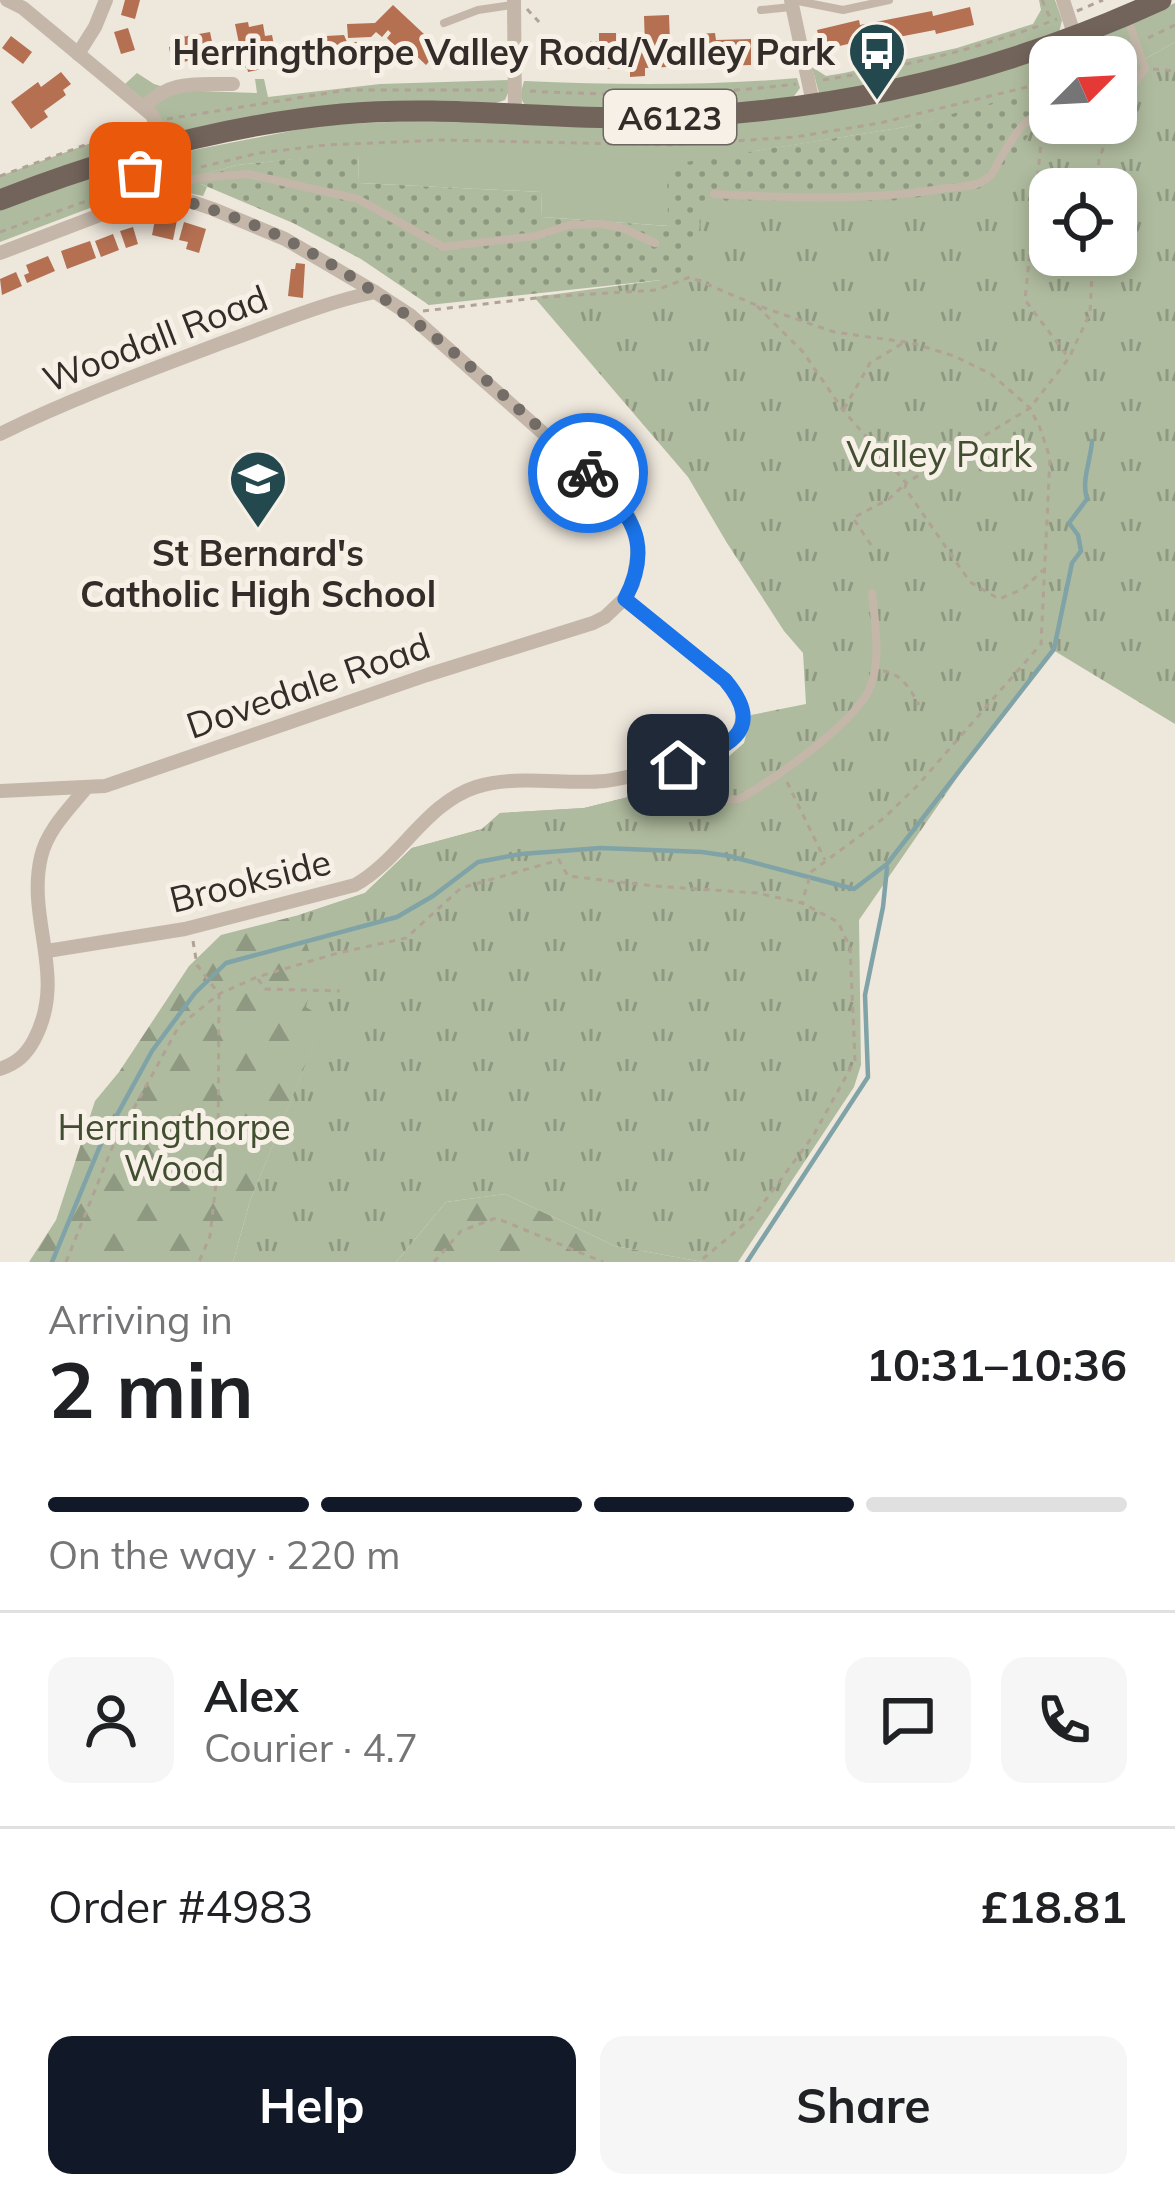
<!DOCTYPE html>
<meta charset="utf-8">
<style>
body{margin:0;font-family:Mulish,sans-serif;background:#f6f6f6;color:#202124;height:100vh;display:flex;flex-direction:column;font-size:45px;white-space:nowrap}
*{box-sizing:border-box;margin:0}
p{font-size:39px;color:#757577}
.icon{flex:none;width:66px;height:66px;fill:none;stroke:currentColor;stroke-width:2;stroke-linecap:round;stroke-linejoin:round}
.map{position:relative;height:1262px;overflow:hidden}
.details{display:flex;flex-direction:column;background:#fff;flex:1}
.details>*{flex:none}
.needle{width:78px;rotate:66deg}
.controls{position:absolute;left:1029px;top:36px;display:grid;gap:24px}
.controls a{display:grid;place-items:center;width:108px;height:108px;border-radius:24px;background:#fff;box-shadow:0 6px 18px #0003;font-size:60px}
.pin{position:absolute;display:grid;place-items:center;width:102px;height:102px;color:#fff;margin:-51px;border-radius:24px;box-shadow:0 6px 18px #0006}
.courier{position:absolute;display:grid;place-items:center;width:120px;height:120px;margin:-60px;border:9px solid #1a73e8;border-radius:50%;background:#fff;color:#222;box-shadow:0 3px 15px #0007}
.overview em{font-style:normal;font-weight:700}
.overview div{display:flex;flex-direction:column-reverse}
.overview{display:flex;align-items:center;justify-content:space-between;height:204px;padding:0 48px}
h1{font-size:78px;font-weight:700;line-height:90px}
.bar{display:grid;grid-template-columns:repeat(4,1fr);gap:18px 12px;align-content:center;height:144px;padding:0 48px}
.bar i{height:15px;border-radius:9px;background:#e0e0e0}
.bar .selected{background:#111827}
.bar p{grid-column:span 4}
.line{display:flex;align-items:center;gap:30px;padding:0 48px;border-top:3px solid #e0e0e0}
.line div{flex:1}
.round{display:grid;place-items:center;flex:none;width:126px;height:126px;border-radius:24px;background:#f6f6f6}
.cta{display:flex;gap:24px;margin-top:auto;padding:24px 48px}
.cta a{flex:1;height:138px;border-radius:24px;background:#111827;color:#fff;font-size:48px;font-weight:700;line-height:138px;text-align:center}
.cta a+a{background:#f6f6f6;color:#202124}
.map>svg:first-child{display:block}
.grass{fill:#afbb9e}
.forest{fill:url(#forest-firs)}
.park{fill:url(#park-tufts);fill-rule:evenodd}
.garden{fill:url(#garden-dots)}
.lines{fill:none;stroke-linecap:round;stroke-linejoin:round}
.stream{stroke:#7fa3a7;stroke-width:4.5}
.building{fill:#b57052}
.path{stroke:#b0a294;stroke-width:3;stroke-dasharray:6 6;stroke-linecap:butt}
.lane{stroke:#c4b7a9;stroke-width:8}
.street{stroke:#c4b7a9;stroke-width:14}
.primary{stroke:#73645b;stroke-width:21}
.done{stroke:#746d67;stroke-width:12;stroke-dasharray:0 21.6}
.route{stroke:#1a73e8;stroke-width:15}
.labels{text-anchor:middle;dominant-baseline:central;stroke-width:10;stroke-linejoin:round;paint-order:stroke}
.shield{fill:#f6f0e7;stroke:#6e6761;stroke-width:3}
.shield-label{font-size:33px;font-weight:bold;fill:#332c28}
.poi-label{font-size:36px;font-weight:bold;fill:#332c28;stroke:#f6f0e7;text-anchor:end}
.street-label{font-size:36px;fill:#332c28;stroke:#f6f0e7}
.park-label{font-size:36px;fill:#414e2f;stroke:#f6f0e7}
</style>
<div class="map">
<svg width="1175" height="1262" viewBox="0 0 1175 1262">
<defs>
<pattern id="forest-firs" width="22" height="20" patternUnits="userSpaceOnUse" patternTransform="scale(3)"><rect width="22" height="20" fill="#afbb9e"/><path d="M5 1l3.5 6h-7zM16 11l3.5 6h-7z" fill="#8f9881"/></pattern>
<pattern id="park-tufts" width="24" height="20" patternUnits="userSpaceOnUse" patternTransform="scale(3)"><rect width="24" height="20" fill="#afbb9e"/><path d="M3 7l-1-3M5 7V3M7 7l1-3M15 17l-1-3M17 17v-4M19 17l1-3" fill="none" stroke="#8f9881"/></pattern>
<pattern id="garden-dots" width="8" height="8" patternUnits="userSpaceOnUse" patternTransform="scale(3)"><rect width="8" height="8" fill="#afbb9e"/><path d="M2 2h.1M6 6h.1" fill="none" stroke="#8f9881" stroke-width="1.8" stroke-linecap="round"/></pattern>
</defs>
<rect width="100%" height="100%" fill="#eee7dc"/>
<g class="grass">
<polygon points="1039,0 1055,0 1062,20 1059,33 907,80 819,93 812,67 826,76 844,73 957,48 1033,24 1041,10"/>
<path d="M 1175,3 L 1175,42 L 1136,64 L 1116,71 L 1116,57 L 1050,57 L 1050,89 L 905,127 L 749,152 L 669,226 L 542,217 L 541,192 L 359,183 L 358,153 L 237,165 L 200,175 L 201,184 L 207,187 L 203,196 L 158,187 L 152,183 C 148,173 146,166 153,158 L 321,125 L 436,120 L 617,128 L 769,120 L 1148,15 Z"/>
<polygon points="137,73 154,84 173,90 257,93 255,79 264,79 268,97 380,84 508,80 508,93 505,100 493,104 170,133 165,130 156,110 125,84"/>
<path d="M 797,78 L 800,88 L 792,99 C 704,112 616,109 527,107 C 518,98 521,92 524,81 C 616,85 706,86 797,78 Z"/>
<polygon points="138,126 144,143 0,191 0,176"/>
<path d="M 117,167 C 128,169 132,173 137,183 L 135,191 L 0,242 L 0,210 Z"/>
</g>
<g class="forest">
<polygon points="681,784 325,1018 250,1201 233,1262 29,1262 56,1220 95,1101 119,1072 189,966 221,935 299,915 365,893 412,848 482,829 500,813 584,808"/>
<polygon points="505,1194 615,1246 703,1262 396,1262 446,1202"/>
</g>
<path class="park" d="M 1175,42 L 1175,724 L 1053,650 L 968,762 L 859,920 L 861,1065 L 854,1087 L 738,1262 L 703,1262 L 615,1246 L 505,1194 L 446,1202 L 396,1262 L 233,1262 L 250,1201 L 324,1019 L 306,1007 L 315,973 L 299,915 L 365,893 L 412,848 L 482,829 L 500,813 L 584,808 L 681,784 L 719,765 L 744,743 L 751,715 L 806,704 L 803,653 L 784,631 L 727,543 L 688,477 L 534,297 L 661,280 L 703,201 L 892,201 L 1037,121 L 1028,93 L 1050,89 L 1050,123 L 1116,123 L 1116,71 L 1136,64 ZM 1050,189 L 1116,189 L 1116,255 L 1050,255 Z"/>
<polygon class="garden" points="1028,93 1037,121 998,186 892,201 703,201 694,267 661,280 429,305 361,259 293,223 201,184 199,175 237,165 358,152 359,183 541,192 542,217 668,226 667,165 905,127"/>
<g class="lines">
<g class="stream">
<path d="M 52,1262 L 100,1146 L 152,1051 L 195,993 L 226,963 L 397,917 L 433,896 L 478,862 L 521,854 L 601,848 L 702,852 L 729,856 L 854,889 L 887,864 L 1054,649 L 1072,563 L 1081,551 L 1078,535 L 1069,523 L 1087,499 C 1081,480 1091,460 1092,441"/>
<polyline points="747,1262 868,1077 865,995 883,907 887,868"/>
</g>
</g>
<g class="building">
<polygon points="125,0 140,0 135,19 121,15"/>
<polygon points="393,5 440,49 426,65 402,42 397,48 387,38 391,33 388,30 382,37 376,32 371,37 348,38 347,24 375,23"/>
<polygon points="970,7 974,25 936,34 935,30 862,44 861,41 822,50 817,30 859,20 860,25 932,11 933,16"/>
<polygon points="669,15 670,42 695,41 695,34 715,33 716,40 751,39 751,65 684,67 683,62 667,63 667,67 645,68 645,76 630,77 630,68 600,69 600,64 591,65 590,41 599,41 599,33 616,33 616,53 630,52 629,46 645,46 644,16"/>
<polygon points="248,22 249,27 263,24 265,36 272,35 274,45 266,46 270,67 248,72 247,67 244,68 235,24"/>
<polygon points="128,28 135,50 121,54 114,32"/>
<polygon points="210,32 215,56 172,64 169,47 173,46 171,39"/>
<polygon points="344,35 347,42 357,42 357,49 348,49 348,58 327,59 326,36"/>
<polygon points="11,36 32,52 23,64 2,48"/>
<polygon points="61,72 71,84 63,90 66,95 44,111 48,117 31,129 11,102 38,82 41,87"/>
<polygon points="156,215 177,220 173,240 152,235"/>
<polygon points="184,222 206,229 199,253 186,249 188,242 179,240"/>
<polygon points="133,227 138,244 126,248 120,231"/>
<polygon points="113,234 119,250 101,257 95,241"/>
<polygon points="90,241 96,258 67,269 61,251"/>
<polygon points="48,256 55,271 27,283 24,275 29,273 26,265"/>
<polygon points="296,263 305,264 303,298 288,296 291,269 295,269"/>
<polygon points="16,272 22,286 2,295 0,279"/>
</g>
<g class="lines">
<g class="path">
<polyline points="1042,0 1051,20"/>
<polyline points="527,9 539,22"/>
<polyline points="1077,11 1103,0"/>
<polyline points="1148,38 1175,25"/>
<polyline points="1102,57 1128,46"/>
<polyline points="1153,69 1175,71"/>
<polyline points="1032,71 1041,102"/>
<path d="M 823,80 C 903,67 982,48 1057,19"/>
<path d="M 530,91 C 620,96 707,95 796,84"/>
<polyline points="1116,118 1123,103"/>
<polyline points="167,119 347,90 503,90"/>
<polyline points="1043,123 1025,300 1068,357"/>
<polyline points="201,167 259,153 326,145 441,140 672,145 795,137 880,123 1035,85 1050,78"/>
<polyline points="0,176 140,125"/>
<polyline points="1097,189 1099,159 1113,123"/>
<polyline points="0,232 134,184"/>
<polyline points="757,306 803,352 843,410 906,483 1030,408 1069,358 1090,313 1093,255"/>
<polyline points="423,311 545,297 657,290 690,277 756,305 834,332 912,343 954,356 991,374 1030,408 1040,428 1050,458 1041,644 917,786 884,818 811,872 802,903"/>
<polyline points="844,409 870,363 903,343"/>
<polyline points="871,545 853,518 889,499 906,483 905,488 970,582 999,599 1023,589 1043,570"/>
<path d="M 883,671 C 902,674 910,689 919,705"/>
<polyline points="787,782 825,860"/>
<polyline points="193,941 197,965 219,994 218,1165 210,1236 199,1262"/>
<polyline points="258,979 265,989 340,991"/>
<polyline points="66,1262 112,1148 179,1026 219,994 257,977 338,953 406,938 461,888 559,860 568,876 654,886 757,893 802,903 838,922 850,947 855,1060 813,1136 753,1217 699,1262"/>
<polyline points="434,1262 461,1231 496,1218 603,1262"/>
</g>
<g class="lane">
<polyline points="793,0 843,10 889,0"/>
<polyline points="761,10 791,7"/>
<polyline points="444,23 478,10 512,5"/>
<polyline points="1116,95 1128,94 1145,68 1127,17"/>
<polyline points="160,192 174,184 199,178 248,174 358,199 443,247 536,236 569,225 602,224 622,228 655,243"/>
<path d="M 714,194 C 792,198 870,201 947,188 C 958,187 973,187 983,181 C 992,177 995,168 1000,159 C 1013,137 1025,116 1050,108"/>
<path d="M 695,791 L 717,800 L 739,799 C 773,780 859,721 871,685 C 881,657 875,623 872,593"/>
</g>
<g class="street">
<polyline points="7,0 23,8 152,115 165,146"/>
<polyline points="514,0 515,114"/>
<polyline points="791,0 813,103"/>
<polyline points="1063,0 1075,37"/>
<polyline points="78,54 95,27 106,0"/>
<path d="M 144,107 C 170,79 197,85 233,84"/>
<polyline points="0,253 121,207 133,202 149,187"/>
<path d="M 0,434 C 73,398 148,371 224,342 C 274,324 323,303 375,292"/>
<polyline points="678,765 694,791"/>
<polyline points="0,791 105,786 427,675 593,623 605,617 624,599 633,584 637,557 637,539 632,524 624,507 605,488 410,315 375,292 285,239 213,209 149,187 133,154"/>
<path d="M 47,951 L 185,929 L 355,885 C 400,860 426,803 476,787 C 517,774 564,785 605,781 C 624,779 642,773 659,769 C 706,758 775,739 725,680 L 624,599"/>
<path d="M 0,1069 C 17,1063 26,1055 34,1040 C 68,976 26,921 41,857 C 47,830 69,809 86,788"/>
</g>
<path class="primary" d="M 0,200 C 110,157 224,125 342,114 C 442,105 542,119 642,118 C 822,115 998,75 1161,0"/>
</g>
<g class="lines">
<path class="done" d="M 140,173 L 149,188 L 159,193 C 201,206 242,218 281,237 C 399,295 493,385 588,473"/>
<path class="route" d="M 588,473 C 630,512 655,542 625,599 L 725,680 C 770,733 723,749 678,765"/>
</g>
<defs>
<symbol id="bus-pin" viewBox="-11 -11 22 30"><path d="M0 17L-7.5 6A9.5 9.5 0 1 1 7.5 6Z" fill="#23494f" stroke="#f6f0e7"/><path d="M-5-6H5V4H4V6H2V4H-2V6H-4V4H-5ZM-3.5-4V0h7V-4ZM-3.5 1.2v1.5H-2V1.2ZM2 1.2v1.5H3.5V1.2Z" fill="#fff"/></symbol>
<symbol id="school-pin" viewBox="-11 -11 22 30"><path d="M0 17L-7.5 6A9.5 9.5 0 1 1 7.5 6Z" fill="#23494f" stroke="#f6f0e7"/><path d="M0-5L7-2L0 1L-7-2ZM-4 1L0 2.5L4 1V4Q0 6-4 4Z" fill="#fff"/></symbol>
</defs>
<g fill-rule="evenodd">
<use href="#bus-pin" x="844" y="18" width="66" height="90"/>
<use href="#school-pin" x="225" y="446" width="66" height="90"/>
</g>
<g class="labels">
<rect class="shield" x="604" y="90" width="132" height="54" rx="9"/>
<g class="shield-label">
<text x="670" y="117">A6123</text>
</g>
<g class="poi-label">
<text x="835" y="51">Herringthorpe Valley Road/Valley Park</text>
<text x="258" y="552" text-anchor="middle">St Bernard's<tspan x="258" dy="41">Catholic High School</tspan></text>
</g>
<g class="street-label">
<text transform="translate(155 338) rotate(-21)">Woodall Road</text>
<text transform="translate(308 685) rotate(-19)">Dovedale Road</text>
<text transform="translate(250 880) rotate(-14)">Brookside</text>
</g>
<g class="park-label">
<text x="939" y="453">Valley Park</text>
<text x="174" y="1126">Herringthorpe<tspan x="174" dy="41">Wood</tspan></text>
</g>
</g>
</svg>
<div class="controls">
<a><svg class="needle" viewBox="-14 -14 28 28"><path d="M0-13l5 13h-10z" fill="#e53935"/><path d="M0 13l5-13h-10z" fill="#757577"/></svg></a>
<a><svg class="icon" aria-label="locate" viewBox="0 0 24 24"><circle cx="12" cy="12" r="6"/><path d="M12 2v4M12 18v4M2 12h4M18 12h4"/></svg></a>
</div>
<div class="pin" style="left:140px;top:173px;background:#ea580c"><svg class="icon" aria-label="bag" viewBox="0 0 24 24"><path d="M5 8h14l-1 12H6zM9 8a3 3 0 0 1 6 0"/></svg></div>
<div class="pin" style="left:678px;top:765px;background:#1f2937"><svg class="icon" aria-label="home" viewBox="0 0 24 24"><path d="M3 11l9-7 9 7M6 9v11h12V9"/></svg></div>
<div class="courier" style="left:588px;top:473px"><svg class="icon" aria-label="bike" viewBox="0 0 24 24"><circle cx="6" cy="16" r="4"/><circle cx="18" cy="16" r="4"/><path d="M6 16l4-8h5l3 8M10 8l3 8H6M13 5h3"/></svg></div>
</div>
<section class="details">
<div class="overview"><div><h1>2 min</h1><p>Arriving in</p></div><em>10:31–10:36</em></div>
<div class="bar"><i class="selected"></i><i class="selected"></i><i class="selected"></i><i></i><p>On the way · 220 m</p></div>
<div class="line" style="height:216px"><a class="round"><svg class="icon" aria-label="person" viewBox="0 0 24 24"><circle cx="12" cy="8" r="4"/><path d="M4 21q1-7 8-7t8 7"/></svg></a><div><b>Alex</b><p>Courier · 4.7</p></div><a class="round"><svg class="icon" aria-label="chat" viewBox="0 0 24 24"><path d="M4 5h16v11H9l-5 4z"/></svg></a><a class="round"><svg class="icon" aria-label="phone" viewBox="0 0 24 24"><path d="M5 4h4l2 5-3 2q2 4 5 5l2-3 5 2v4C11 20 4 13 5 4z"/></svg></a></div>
<div class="line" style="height:156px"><div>Order #4983</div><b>£18.81</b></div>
<div class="cta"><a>Help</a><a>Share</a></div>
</section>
